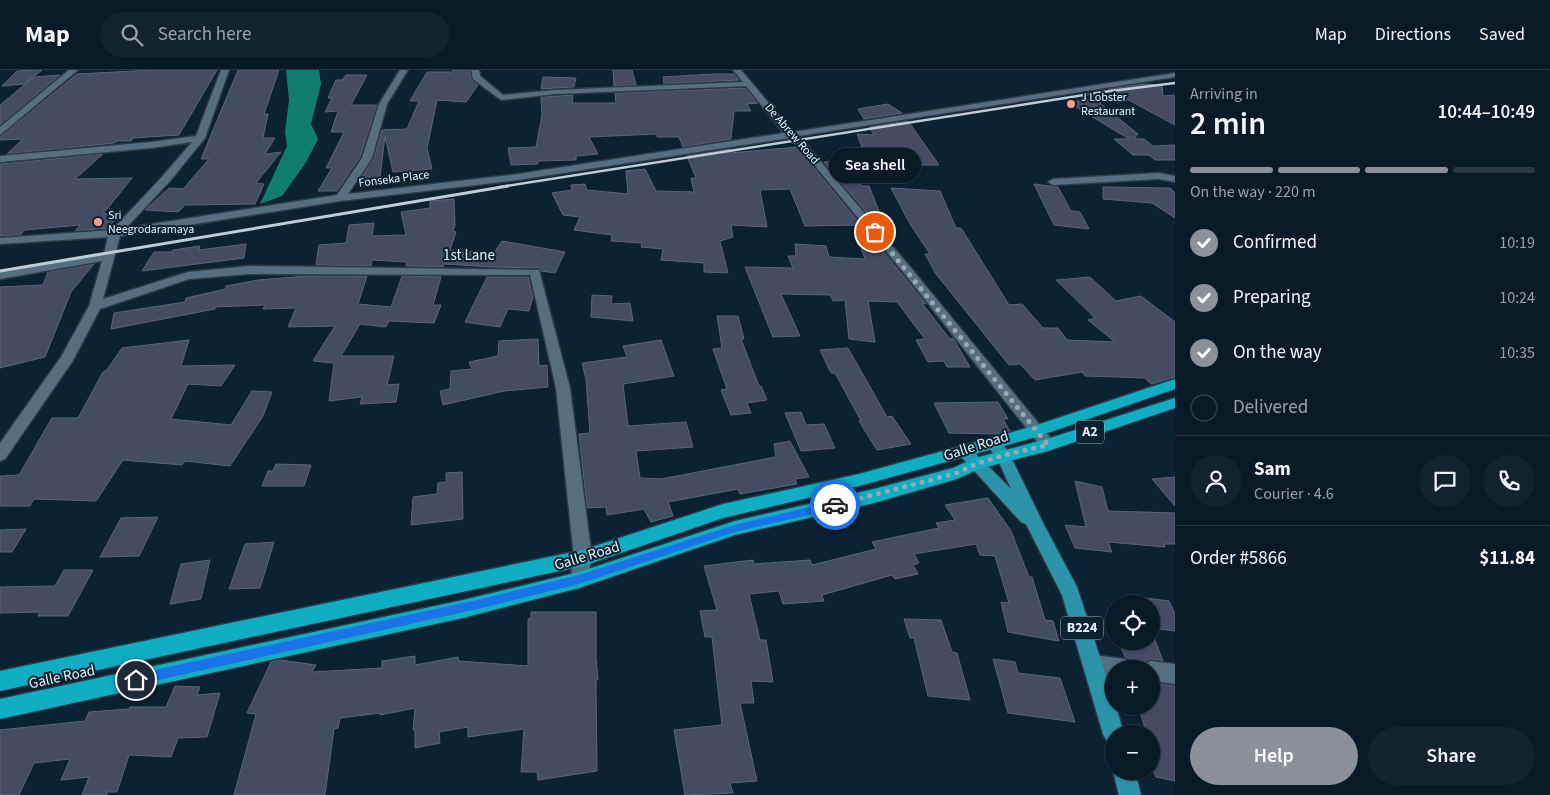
<!DOCTYPE html>
<meta charset="utf-8">
<style>
body{margin:0;font-family:"Source Sans 3",sans-serif;background:#11232d;color:#f1f3f6;height:100vh;display:flex;flex-direction:column;font-size:19px;white-space:nowrap}
*{box-sizing:border-box;margin:0}
p{font-size:16px;color:#98a1a7}
.icon{flex:none;width:28px;height:28px;fill:none;stroke:currentColor;stroke-width:2;stroke-linecap:round;stroke-linejoin:round}
.map{position:relative;flex:1;overflow:hidden}
.details{display:flex;flex-direction:column;background:#081a25;width:375px}
.details>*{flex:none}
.fabs{position:absolute;left:1105px;top:525px;display:grid;gap:10px}
.fabs a{display:grid;place-items:center;width:55px;height:55px;border-radius:50%;background:#081a25;box-shadow:0 1px 4px #0004,0 0 0 1px #293842;font-size:25px}
.pin{position:absolute;display:grid;place-items:center;width:42px;height:42px;color:#fff;margin:-21px;border:2px solid #fff;border-radius:50%;box-shadow:0 1px 5px #0007}
.courier{position:absolute;display:grid;place-items:center;width:50px;height:50px;margin:-25px;border:4px solid #1a73e8;border-radius:50%;background:#fff;color:#222;box-shadow:0 1px 6px #0007}
.bubble{position:absolute;height:35px;border-radius:18px;background:#081a25;box-shadow:0 1px 4px #0004,0 0 0 1px #293842;font-size:16px;font-weight:600;line-height:35px;text-align:center}
.head em{font-style:normal;font-weight:600}
.head div{display:flex;flex-direction:column-reverse}
.head{display:flex;align-items:center;justify-content:space-between;height:85px;padding:0 15px}
h1{font-size:32px;font-weight:600;line-height:38px}
.bar{display:grid;grid-template-columns:repeat(4,1fr);gap:8px 5px;align-content:center;height:60px;padding:0 15px}
.bar i{height:6px;border-radius:4px;background:#293842}
.bar .selected{background:#8c9099}
.bar p{grid-column:span 4}
.line{display:flex;align-items:center;gap:12px;padding:0 15px;border-top:1px solid #293842}
.line div{flex:1}
.round{display:grid;place-items:center;flex:none;width:52px;height:52px;border-radius:26px;background:#11232d}
ol{padding:0 15px;list-style:none}
li{display:flex;align-items:center;gap:15px;height:55px}
li p{margin-inline-start:auto}
li .icon{padding:5px;border-radius:50%;background:#8c9099;color:#fff;stroke-width:4}
li:last-child{color:#98a1a7}
li i{width:28px;height:28px;border:2px solid #293842;border-radius:50%}
.primary-button{display:flex;gap:10px;margin-top:auto;padding:10px 15px}
.primary-button a{flex:1;height:58px;border-radius:30px;background:#8c9099;color:#fff;font-size:20px;font-weight:600;line-height:58px;text-align:center}
.primary-button a+a{background:#11232d;color:#f1f3f6}
header{display:flex;align-items:center;gap:30px;box-sizing:border-box;height:70px;padding:0 25px;background:#081a25;border-bottom:1px solid #293842}
header strong{font-size:24px}
nav{display:flex;gap:28px;margin-inline-start:auto;font-size:18px}
.search{width:350px;height:45px;background:#11232d;display:flex;align-items:center;gap:12px;box-sizing:border-box;padding:0 18px;border-radius:28px;color:#98a1a7;font-size:19px}
main{display:flex;flex:1;min-height:0}
.map>svg:first-child{display:block}
.water{fill:#0f7d6f}
.building{fill:#444c64;stroke:#5c647e}
.lines{fill:none;stroke-linecap:round;stroke-linejoin:round}
.street-casing{stroke:#2e3946;stroke-width:3}
.primary-casing{stroke:#2e3946;stroke-width:3}
.highway-casing{stroke:#2e3946;stroke-width:3}
.street{fill:#556e81;fill-rule:evenodd}
.primary{fill:#2b94a9;fill-rule:evenodd}
.highway{fill:#0faec3;fill-rule:evenodd}
.rail-far1{stroke:#becdd8;stroke-width:2.5}
.rail{stroke:#becdd8;stroke-width:3}
.route{fill:#1a73e8}
.done{stroke:#98aab6;stroke-width:5;stroke-dasharray:0 9}
.poi-dot{fill:#f59c91;stroke:#0a2231;stroke-width:2}
.labels{text-anchor:middle;dominant-baseline:central;stroke-width:4;stroke-linejoin:round;paint-order:stroke}
.far-poi-label{font-size:12px;fill:#e5f3fd;stroke:#0a2231;text-anchor:start}
.far-street-label{font-size:12px;fill:#e5f3fd;stroke:#0a2231}
.shield{fill:#0a2231;stroke:#a3b4c0;stroke-width:1}
.shield-label{font-size:14px;font-weight:bold;fill:#e5f3fd}
.street-label{font-size:15px;fill:#e5f3fd;stroke:#0a2231}
</style>
<header>
<strong>Map</strong>
<div class="search"><svg class="icon" aria-label="search" viewBox="0 0 24 24"><circle cx="10" cy="10" r="6"/><path d="M15 15l6 6"/></svg>Search here</div>
<nav><a>Map</a><a>Directions</a><a>Saved</a></nav>
</header>
<main>
<div class="map">
<svg width="1175" height="725" viewBox="0 0 1175 725">
<rect width="100%" height="100%" fill="#0a2231"/>
<polygon class="water" points="286,0 319,0 321,14 311,54 318,69 305,94 282,126 260,134 287,76 285,62 289,30"/>
<g class="building">
<polygon points="42,0 24,14 2,16 17,1"/>
<polygon points="153,0 217,0 179,65 133,68 131,71 117,71 115,73 7,84 23,69 0,70 0,67 77,4"/>
<polygon points="238,0 279,0 264,44 268,44 263,68 275,68 265,84 281,82 256,113 264,114 255,134 185,135 178,142 145,140 169,118 183,119 209,89 201,89"/>
<polygon points="453,0 469,0 471,9 478,15 466,32 437,30 427,78 432,99 393,102 385,66 380,107 376,112 359,110 374,88 382,60 407,59 419,31 410,31 427,2 452,2"/>
<polygon points="613,0 632,0 636,15 614,16"/>
<polygon points="714,4 734,4 739,10 664,14 663,7"/>
<polygon points="60,5 0,55 0,35 34,7"/>
<polygon points="346,5 367,5 351,35 377,35 360,87 337,121 318,121 332,98 326,98 344,62 331,62 338,41 325,42 332,28 328,28 336,10 342,10"/>
<polygon points="543,7 576,8 574,17 541,19"/>
<polygon points="1143,14 1162,15 1163,26 1175,25 1175,55 1108,19"/>
<polygon points="745,18 758,33 747,34 751,41 734,41 731,69 683,77 679,67 657,67 657,64 589,67 598,84 576,86 576,90 538,91 538,94 511,95 508,78 536,77 542,45 541,27 573,25 572,33 616,33 615,23"/>
<polygon points="1095,29 1138,64 1134,69 1144,69 1153,76 1175,75 1175,90 1155,90 1149,85 1133,85 1114,69 1129,69 1068,32"/>
<polygon points="888,34 902,43 864,49 858,39"/>
<polygon points="908,51 939,95 879,95 877,92 869,96 857,64 874,65 869,57"/>
<polygon points="797,77 861,155 805,156 790,119 760,120 767,157 731,155 733,167 720,171 728,203 704,202 704,193 661,190 663,179 641,177 642,173 611,171 612,165 574,160 580,147 563,145 552,123 572,120 571,115 585,114 587,120 628,124 626,101 645,99 656,121 694,122 691,108 696,108 687,86 730,79 730,83"/>
<polygon points="103,84 75,109 132,108 103,144 120,143 108,158 75,161 80,155 25,160 20,165 0,166 0,94"/>
<polygon points="858,89 861,97 861,116 869,116 884,154 876,154 824,92"/>
<polygon points="1034,114 1058,117 1071,141 1080,142 1089,159 1054,155"/>
<polygon points="1103,117 1170,118 1175,123 1175,148 1152,133 1103,129"/>
<polygon points="891,118 940,121 956,158 961,158 1009,235 1022,234 1043,258 1058,258 1067,270 1115,272 1088,250 1095,248 1056,210 1090,207 1116,231 1141,226 1175,252 1175,307 1151,314 1145,308 1085,306 1082,302 1035,310 1020,294 1009,295 936,204 925,184 930,184 910,154"/>
<polygon points="454,129 455,155 453,161 456,162 450,180 494,183 502,171 565,182 555,203 541,201 539,198 491,197 444,194 443,197 406,196 407,192 372,190 371,196 316,195 319,175 346,173 349,155 374,153 372,166 406,165 401,142 430,138 430,131"/>
<polygon points="246,174 244,188 142,201 154,182 172,182 173,180 200,176 199,180"/>
<polygon points="795,174 826,176 829,187 865,189 861,178 882,180 926,234 922,233 950,269 953,268 970,297 947,297 944,291 928,292 916,270 925,269 897,232 868,231 875,272 849,269 845,230 833,231 830,225 781,224 800,266 773,267 745,197 793,198 788,186 796,186"/>
<polygon points="94,194 71,222 45,287 0,298 0,217 43,215 48,202"/>
<polygon points="307,206 367,206 358,234 391,237 402,206 441,207 433,235 441,235 434,253 389,251 386,257 360,254 341,286 394,286 387,315 399,314 396,332 360,334 362,327 329,331 334,293 313,291 335,256 288,257 296,238 263,239 265,235 215,237 215,239 111,259 114,243 185,232 186,228 226,219 226,216 258,210"/>
<polygon points="487,207 528,207 533,227 529,241 508,239 500,257 465,252"/>
<polygon points="592,225 612,226 611,234 630,233 633,251 591,247"/>
<polygon points="717,246 738,246 744,269 741,269 759,316 761,316 767,330 747,333 751,343 731,345 721,320 727,319 713,279 722,278"/>
<polygon points="538,269 539,296 547,295 548,317 504,321 443,335 440,321 450,319 451,301 472,299 469,292 498,286 499,271"/>
<polygon points="189,270 181,296 235,295 221,316 188,314 171,349 231,355 252,321 272,322 263,346 230,396 185,391 182,395 123,390 96,431 34,429 30,436 0,436 0,406 19,405 52,348 78,348 103,302 106,301 122,278"/>
<polygon points="661,270 674,306 623,314 628,356 686,352 693,377 636,381 640,408 661,409 776,387 774,374 790,371 809,407 795,409 797,414 740,424 738,419 668,432 673,446 651,452 644,439 607,445 606,437 587,438 579,364 590,363 586,309 582,293 627,287 623,276"/>
<polygon points="848,278 887,347 892,346 911,374 877,380 859,351 861,351 835,303 831,303 820,280"/>
<polygon points="998,332 1008,349 1003,349 1010,361 998,364 949,363 934,333"/>
<polygon points="801,342 806,355 824,354 835,378 801,381 785,343"/>
<polygon points="276,394 311,395 304,416 262,416 268,401 273,401"/>
<polygon points="462,402 463,449 411,455 413,427 437,424 438,413 446,412 446,403"/>
<polygon points="1175,407 1175,436 1152,409"/>
<polygon points="1075,411 1102,417 1108,441 1175,443 1175,474 1164,474 1165,477 1108,472 1112,482 1075,478 1065,455 1086,457"/>
<polygon points="988,428 1011,461 1029,507 1032,507 1045,550 1053,551 1059,571 1008,562 1001,532 1009,533 995,486 980,485 976,474 914,484 919,493 913,495 918,504 895,509 892,505 822,525 824,531 783,534 779,521 749,524 760,570 766,570 773,612 751,611 754,633 740,633 757,711 730,713 733,723 685,725 674,660 722,655 712,567 705,567 700,541 717,540 704,496 753,490 754,494 810,490 812,495 876,479 872,472 939,458 936,453 955,450 945,435"/>
<polygon points="158,447 139,486 100,487 121,448"/>
<polygon points="26,459 12,482 0,482 0,460"/>
<polygon points="274,472 260,518 229,519 245,474"/>
<polygon points="210,490 201,529 170,534 181,494"/>
<polygon points="64,500 93,500 68,546 38,546 40,542 0,543 0,517 55,516"/>
<polygon points="1145,528 1169,531 1175,544 1175,561 1151,558 1151,534 1148,534"/>
<polygon points="531,542 596,542 596,588 598,610 596,610 597,701 538,710 537,702 521,702 524,659 468,667 468,657 439,662 440,673 415,678 415,660 413,660 415,638 380,645 380,643 340,648 338,658 334,659 325,725 234,725 256,644 247,643 271,592 280,590 316,595 312,602 382,598 382,591 415,586 415,595 458,587 459,591 528,596 528,549 531,549"/>
<polygon points="904,549 941,550 952,582 957,583 970,630 928,626 914,568 910,568"/>
<polygon points="1152,562 1163,591 1151,589 1142,593 1125,587 1119,571 1151,571"/>
<polygon points="993,589 1015,592 1018,603 1060,608 1075,652 1008,643"/>
<polygon points="1151,613 1175,616 1175,711 1156,707 1151,694 1151,664 1147,664 1138,636 1151,636"/>
<polygon points="175,616 200,617 197,625 220,623 207,667 178,668 171,687 129,685 117,722 107,722 107,725 82,725 89,707 61,710 70,689 34,693 19,725 0,725 0,660 85,651 89,642 129,639 130,637 166,637"/>
</g>
<g class="lines">
<defs>
<g id="street">
<polygon points="69,0 78,0 0,65 0,57"/>
<polygon points="221,0 229,0 205,68 170,111 126,158 337,125 362,88 379,34 400,0 408,0 387,34 372,88 348,124 518,104 784,63 746,16 555,24 501,30 473,9 471,0 479,0 480,6 503,25 555,20 743,12 733,0 741,0 793,62 1175,3 1175,7 799,66 911,198 1053,371 1056,375 1053,379 1048,381 1043,379 903,202 796,73 789,68 518,110 340,131 120,166 103,229 188,202 249,196 539,200 570,318 592,488 585,516 579,518 573,516 570,510 574,488 556,318 530,205 249,204 189,209 100,239 72,292 5,389 0,391 0,373 61,287 89,236 102,191 0,209 0,201 104,183 108,167 0,174 0,168 112,160 162,107 192,72 151,78 0,92 0,86 151,72 196,66"/>
<polygon points="1159,103 1175,106 1175,112 1159,109 1053,115 1048,112 1053,109"/>
<polygon points="1094,585 1125,589 1132,592 1135,599 1114,599 1114,607 1087,602 1084,595 1087,588"/>
<polygon points="1151,591 1175,594 1175,614 1151,611 1151,599 1142,599 1144,594"/>
</g>
<g id="primary">
<polygon points="993,367 998,369 1008,381 1043,453 1077,517 1114,630 1114,636 1116,636 1124,664 1114,664 1114,674 1107,671 1103,664 1062,525 1026,454 1021,452 956,381 959,377 964,375 969,377 1011,419 997,388 985,373 988,369"/>
<polygon points="1114,699 1114,701 1135,701 1141,725 1119,725 1113,701"/>
</g>
<g id="highway">
<polygon points="1175,309 1175,319 1036,367 859,416 723,448 583,496 0,621 0,601 583,480 723,434 859,404 1034,356"/>
<polygon points="1175,328 1175,338 1048,381 979,399 957,409 874,433 735,465 579,518 463,548 0,649 0,629 463,530 579,502 735,451 874,419 953,398 975,388 1047,369"/>
</g>
</defs>
<use href="#street" class="street-casing"/>
<use href="#primary" class="primary-casing"/>
<use href="#highway" class="highway-casing"/>
<use href="#street" class="street"/>
<use href="#primary" class="primary"/>
<use href="#highway" class="highway"/>
<polyline class="rail-far1" points="500,117 1103,22 1175,13"/>
<polyline class="rail" points="0,201 508,116"/>
</g>
<polygon class="route" points="835,431 838,433 838,438 735,462 579,514 482,538 136,615 132,614 130,610 132,606 136,604 482,529 579,505 735,455"/>
<g class="lines">
<path class="done" d="M 835,435 L 957,403 C 986,388 1017,382 1048,375 L 875,162"/>
</g>
<g class="poi-dot">
<circle cx="1071" cy="34" r="5"/>
<circle cx="98" cy="152" r="5"/>
</g>
<g class="labels">
<g class="far-poi-label">
<text x="1081" y="27">J Lobster<tspan x="1081" dy="14">Restaurant</tspan></text>
<text x="108" y="145">Sri<tspan x="108" dy="14">Neegrodaramaya</tspan></text>
</g>
<g class="far-street-label">
<text transform="translate(792 64) rotate(49)">De Abrew Road</text>
<text transform="translate(394 109) rotate(-7)">Fonseka Place</text>
</g>
<g class="shield">
<rect x="1076" y="350.5" width="28" height="23" rx="4"/>
<rect x="1061" y="546.5" width="42" height="23" rx="4"/>
</g>
<g class="shield-label">
<text x="1090" y="362">A2</text>
<text x="1082" y="558">B224</text>
</g>
<g class="street-label">
<text x="469" y="185">1st Lane</text>
<text transform="translate(976 376) rotate(-18)">Galle Road</text>
<text transform="translate(587 486) rotate(-17)">Galle Road</text>
<text transform="translate(62 607) rotate(-12)">Galle Road</text>
</g>
</g>
</svg>
<div class="fabs">
<a><svg class="icon" aria-label="locate" viewBox="0 0 24 24"><circle cx="12" cy="12" r="6"/><path d="M12 2v4M12 18v4M2 12h4M18 12h4"/></svg></a>
<a>+</a>
<a>−</a>
</div>
<div class="pin" style="left:875px;top:162px;background:#ea580c"><svg class="icon" aria-label="bag" viewBox="0 0 24 24"><path d="M5 8h14l-1 12H6zM9 8a3 3 0 0 1 6 0"/></svg></div>
<div class="pin" style="left:136px;top:610px;background:#1f2937"><svg class="icon" aria-label="home" viewBox="0 0 24 24"><path d="M3 11l9-7 9 7M6 9v11h12V9"/></svg></div>
<div class="courier" style="left:835px;top:435px"><svg class="icon" aria-label="car" viewBox="0 0 24 24"><path d="M5 17H2v-5l4-1 3-4h7l3 4 3 1v5h-3M9 17h6M6 11h13"/><circle cx="7" cy="17" r="2"/><circle cx="17" cy="17" r="2"/></svg></div>
<div class="bubble" style="left:829px;top:78px;width:92px">Sea shell</div>
</div>
<section class="details">
<div class="head"><div><h1>2 min</h1><p>Arriving in</p></div><em>10:44–10:49</em></div>
<div class="bar"><i class="selected"></i><i class="selected"></i><i class="selected"></i><i></i><p>On the way · 220 m</p></div>
<ol>
<li><svg class="icon" aria-label="check" viewBox="0 0 24 24"><path d="M5 12l5 5 9-10"/></svg>Confirmed<p>10:19</p></li>
<li><svg class="icon" aria-label="check" viewBox="0 0 24 24"><path d="M5 12l5 5 9-10"/></svg>Preparing<p>10:24</p></li>
<li><svg class="icon" aria-label="check" viewBox="0 0 24 24"><path d="M5 12l5 5 9-10"/></svg>On the way<p>10:35</p></li>
<li><i></i>Delivered</li>
</ol>
<div class="line" style="height:90px"><a class="round"><svg class="icon" aria-label="person" viewBox="0 0 24 24"><circle cx="12" cy="8" r="4"/><path d="M4 21q1-7 8-7t8 7"/></svg></a><div><b>Sam</b><p>Courier · 4.6</p></div><a class="round"><svg class="icon" aria-label="chat" viewBox="0 0 24 24"><path d="M4 5h16v11H9l-5 4z"/></svg></a><a class="round"><svg class="icon" aria-label="phone" viewBox="0 0 24 24"><path d="M5 4h4l2 5-3 2q2 4 5 5l2-3 5 2v4C11 20 4 13 5 4z"/></svg></a></div>
<div class="line" style="height:65px"><div>Order #5866</div><b>$11.84</b></div>
<div class="primary-button"><a>Help</a><a>Share</a></div>
</section>
</main>
